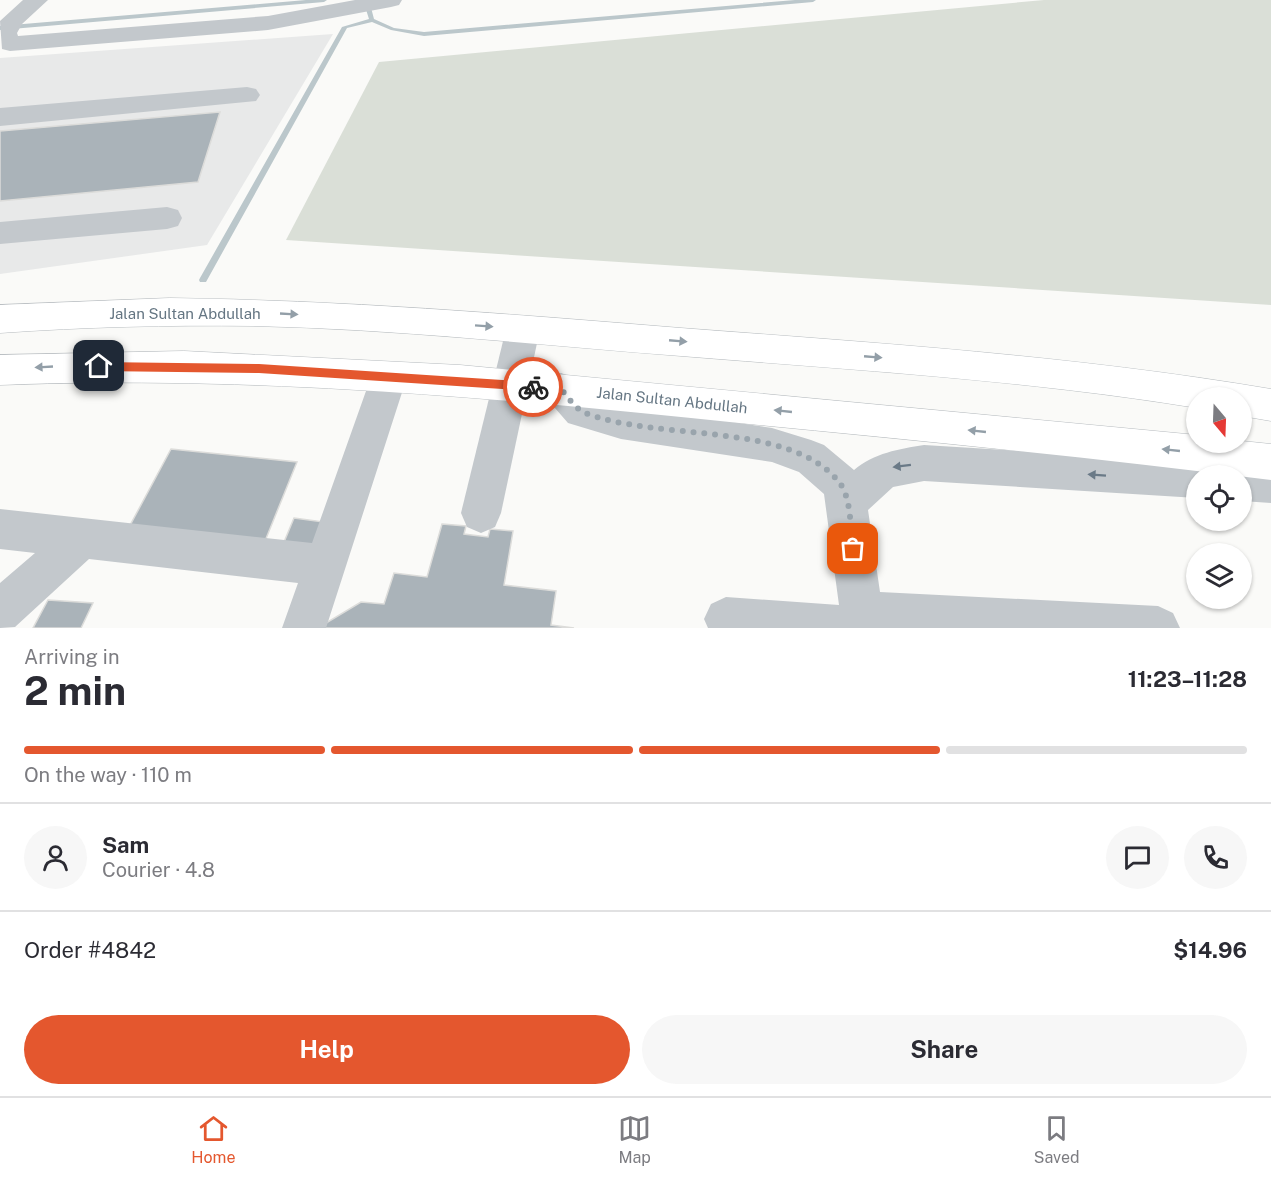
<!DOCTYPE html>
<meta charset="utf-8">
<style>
body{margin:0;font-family:"Public Sans",sans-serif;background:#f7f7f7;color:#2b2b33;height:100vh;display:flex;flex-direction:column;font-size:22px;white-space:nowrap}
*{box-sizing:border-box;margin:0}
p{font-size:20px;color:#7c7c81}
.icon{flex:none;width:33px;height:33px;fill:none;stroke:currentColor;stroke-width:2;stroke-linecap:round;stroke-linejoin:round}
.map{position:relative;height:628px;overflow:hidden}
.panel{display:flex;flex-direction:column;background:#fff;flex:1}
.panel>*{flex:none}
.needle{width:39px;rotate:161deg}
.controls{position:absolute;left:1186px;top:387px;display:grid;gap:12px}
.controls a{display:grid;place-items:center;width:66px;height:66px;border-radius:50%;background:#fff;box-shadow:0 2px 4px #0004;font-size:30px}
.pin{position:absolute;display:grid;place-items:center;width:51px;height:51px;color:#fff;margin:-26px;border-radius:12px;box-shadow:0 3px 9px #0006}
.courier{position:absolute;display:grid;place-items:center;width:60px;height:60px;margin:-30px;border:4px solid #e4572e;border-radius:50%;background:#fff;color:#222;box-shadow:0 2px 8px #0007}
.overview em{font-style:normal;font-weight:700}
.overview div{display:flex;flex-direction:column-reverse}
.overview{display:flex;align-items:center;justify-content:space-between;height:102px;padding:0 24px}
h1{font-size:39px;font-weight:700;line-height:45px}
.bar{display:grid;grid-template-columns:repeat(4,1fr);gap:9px 6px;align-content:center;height:72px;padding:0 24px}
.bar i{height:8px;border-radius:4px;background:#e1e1e2}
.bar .on{background:#e4572e}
.bar p{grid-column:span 4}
.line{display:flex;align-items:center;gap:15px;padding:0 24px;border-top:2px solid #e1e1e2}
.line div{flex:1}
.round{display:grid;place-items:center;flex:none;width:63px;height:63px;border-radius:32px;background:#f7f7f7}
.action{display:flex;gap:12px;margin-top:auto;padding:12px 24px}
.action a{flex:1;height:69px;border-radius:36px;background:#e4572e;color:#fff;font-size:24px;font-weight:700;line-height:69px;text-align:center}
.action a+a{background:#f7f7f7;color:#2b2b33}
.menu{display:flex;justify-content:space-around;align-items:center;height:84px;border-top:2px solid #e1e1e2;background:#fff;font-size:16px;color:#7c7c81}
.menu a{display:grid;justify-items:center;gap:3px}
.menu .on{color:#e4572e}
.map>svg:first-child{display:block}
.built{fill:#e8e9e9}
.green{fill:#dadfd7}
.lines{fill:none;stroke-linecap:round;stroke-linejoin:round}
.stream{fill:#bbc7cb;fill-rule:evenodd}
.building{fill:#aab3b9;stroke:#dcdcda;stroke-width:1.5}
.major-casing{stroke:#b5babe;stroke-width:1}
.minor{fill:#c3c8cc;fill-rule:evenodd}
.major{fill:#fff;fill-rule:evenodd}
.oneway{fill:#939fa8}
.oneway2{fill:#6a7a87}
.route{fill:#e4572e}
.done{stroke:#99a4ac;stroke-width:6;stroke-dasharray:0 10.8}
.labels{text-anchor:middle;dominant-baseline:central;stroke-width:6;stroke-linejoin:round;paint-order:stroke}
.street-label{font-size:15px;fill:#657683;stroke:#fff}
</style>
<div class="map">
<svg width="1271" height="628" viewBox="0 0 1271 628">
<rect width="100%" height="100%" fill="#fafaf8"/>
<polygon class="built" points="333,34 207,245 0,274 0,58"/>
<polygon class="green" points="1044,0 1271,0 1271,305 286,240 379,62"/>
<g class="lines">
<g class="stream">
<polygon points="306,0 327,0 324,2 0,30 0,26"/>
<polygon points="363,0 369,0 374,19 394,28 424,32 795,0 816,0 813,2 424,36 391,30 372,22 347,28 206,282 200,282 199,280 200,278 342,27 369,19"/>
</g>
</g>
<g class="building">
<polygon points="220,112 198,182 0,201 0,131"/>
<polygon points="171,449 297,462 263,546 127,531"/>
<polygon points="294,518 324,522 312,551 282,547"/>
<polygon points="442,524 466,526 464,534 488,537 490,529 513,531 504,585 556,591 551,625 574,628 324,628 326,623 361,602 384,604 394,573 427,577"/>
<polygon points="48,600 93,603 81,628 33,628"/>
</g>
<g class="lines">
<defs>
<g id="major">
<path d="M 170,298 C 341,300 510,314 681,328 C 878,343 1076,356 1271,389 L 1271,421 L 1242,416 L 1242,398 L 1197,398 L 1197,408 C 1026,380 853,370 681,356 C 538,345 396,329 253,326 C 169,325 85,327 0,333 L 0,305 Z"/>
<path d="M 184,351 L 460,365 L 1197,435 L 1197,442 L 1242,441 L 1271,444 L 1271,480 C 1098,458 923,441 749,424 C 498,398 252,375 0,385 L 0,355 Z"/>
</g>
</defs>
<use href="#major" class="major-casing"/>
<g class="minor">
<polygon points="23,0 48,0 22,24 17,33 18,36 268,16 355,0 402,0 399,5 391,7 268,30 10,51 2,49 0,21"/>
<polygon points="247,87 256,89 260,95 256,101 0,126 0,108"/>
<polygon points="167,207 178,210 182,218 178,226 167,229 0,244 0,222"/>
<polygon points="523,315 535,319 540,329 501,513 495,527 481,533 467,527 461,513 506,329 511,319"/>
<polygon points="389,362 401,366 407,377 326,628 282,628 298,583 89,559 15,627 0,628 0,583 35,553 0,549 0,509 312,543 371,377 377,366"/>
<path d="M 561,373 L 574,378 L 592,398 L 621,405 L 772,428 L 811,440 L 824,445 L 854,470 C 874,453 899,449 924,445 L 1197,462 L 1211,467 L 1214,476 L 1197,476 L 1197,498 L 924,481 L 893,487 L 868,510 L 880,592 L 1158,606 L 1173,613 L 1180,628 L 708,628 L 704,619 L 711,604 L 726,597 L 839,605 L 824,494 L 799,472 L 772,462 L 621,439 L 568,423 L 548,400 L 543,389 L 548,378 Z"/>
<polygon points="1242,463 1271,465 1271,503 1242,501 1242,476 1225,476 1228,469"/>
</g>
<use href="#major" class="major"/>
</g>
<defs><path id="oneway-solid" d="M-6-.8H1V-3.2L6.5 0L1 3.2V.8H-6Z" transform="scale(1.5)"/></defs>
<g class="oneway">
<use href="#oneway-solid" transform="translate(289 314) rotate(3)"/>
<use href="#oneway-solid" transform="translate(484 326) rotate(4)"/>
<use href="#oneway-solid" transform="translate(678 341) rotate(5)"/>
<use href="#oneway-solid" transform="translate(873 357) rotate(5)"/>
<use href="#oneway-solid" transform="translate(44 367) rotate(177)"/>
<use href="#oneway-solid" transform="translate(783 411) rotate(-174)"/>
<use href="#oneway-solid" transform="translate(977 431) rotate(-174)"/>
<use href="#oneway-solid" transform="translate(1171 450) rotate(-174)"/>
</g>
<g class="oneway2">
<use href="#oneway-solid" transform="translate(902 466) rotate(173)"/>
<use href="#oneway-solid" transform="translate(1097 475) rotate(-176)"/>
</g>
<polygon class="route" points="99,362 259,364 533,382 539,387 533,391 259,373 99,371 94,366"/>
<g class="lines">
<path class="done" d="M 533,387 L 561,389 C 567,396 575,408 583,412 C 654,442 789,420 839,482 C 852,498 850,530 853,549"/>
</g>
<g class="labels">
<g class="street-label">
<text x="185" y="313">Jalan Sultan Abdullah</text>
<text transform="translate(672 400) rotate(6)">Jalan Sultan Abdullah</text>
</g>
</g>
</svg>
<div class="controls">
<a><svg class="needle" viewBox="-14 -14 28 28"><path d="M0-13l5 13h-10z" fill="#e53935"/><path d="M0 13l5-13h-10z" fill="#7c7c81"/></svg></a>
<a><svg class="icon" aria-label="locate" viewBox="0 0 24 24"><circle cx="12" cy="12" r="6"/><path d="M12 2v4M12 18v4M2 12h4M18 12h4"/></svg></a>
<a><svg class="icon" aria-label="layers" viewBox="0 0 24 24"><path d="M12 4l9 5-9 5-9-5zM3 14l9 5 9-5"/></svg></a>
</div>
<div class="pin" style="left:853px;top:549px;background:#ea580c"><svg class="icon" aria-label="bag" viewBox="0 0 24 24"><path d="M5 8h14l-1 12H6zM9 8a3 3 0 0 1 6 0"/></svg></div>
<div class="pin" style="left:99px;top:366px;background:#1f2937"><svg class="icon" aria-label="home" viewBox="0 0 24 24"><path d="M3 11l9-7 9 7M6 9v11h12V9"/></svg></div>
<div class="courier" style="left:533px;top:387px"><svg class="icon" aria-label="bike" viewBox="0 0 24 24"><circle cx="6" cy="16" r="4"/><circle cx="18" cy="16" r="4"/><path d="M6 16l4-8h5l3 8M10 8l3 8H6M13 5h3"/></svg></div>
</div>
<section class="panel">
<div class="overview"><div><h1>2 min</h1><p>Arriving in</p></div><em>11:23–11:28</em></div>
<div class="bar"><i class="on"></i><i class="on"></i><i class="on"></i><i></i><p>On the way · 110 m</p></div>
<div class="line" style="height:108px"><a class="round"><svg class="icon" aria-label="person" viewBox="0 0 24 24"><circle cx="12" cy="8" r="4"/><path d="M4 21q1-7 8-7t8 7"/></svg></a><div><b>Sam</b><p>Courier · 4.8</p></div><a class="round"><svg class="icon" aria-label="chat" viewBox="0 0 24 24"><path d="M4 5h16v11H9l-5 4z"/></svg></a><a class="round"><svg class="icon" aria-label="phone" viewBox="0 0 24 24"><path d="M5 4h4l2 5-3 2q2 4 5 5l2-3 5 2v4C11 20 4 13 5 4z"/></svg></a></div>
<div class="line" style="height:78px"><div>Order #4842</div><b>$14.96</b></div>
<div class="action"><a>Help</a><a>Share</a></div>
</section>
<nav class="menu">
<a class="on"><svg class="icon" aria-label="home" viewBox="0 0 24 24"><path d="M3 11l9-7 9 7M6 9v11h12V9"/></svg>Home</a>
<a><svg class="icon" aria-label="map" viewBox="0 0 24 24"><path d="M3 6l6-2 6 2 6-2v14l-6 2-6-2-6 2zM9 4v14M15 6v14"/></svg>Map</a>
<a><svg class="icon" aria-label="saved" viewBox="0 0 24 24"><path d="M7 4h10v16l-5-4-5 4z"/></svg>Saved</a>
</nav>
